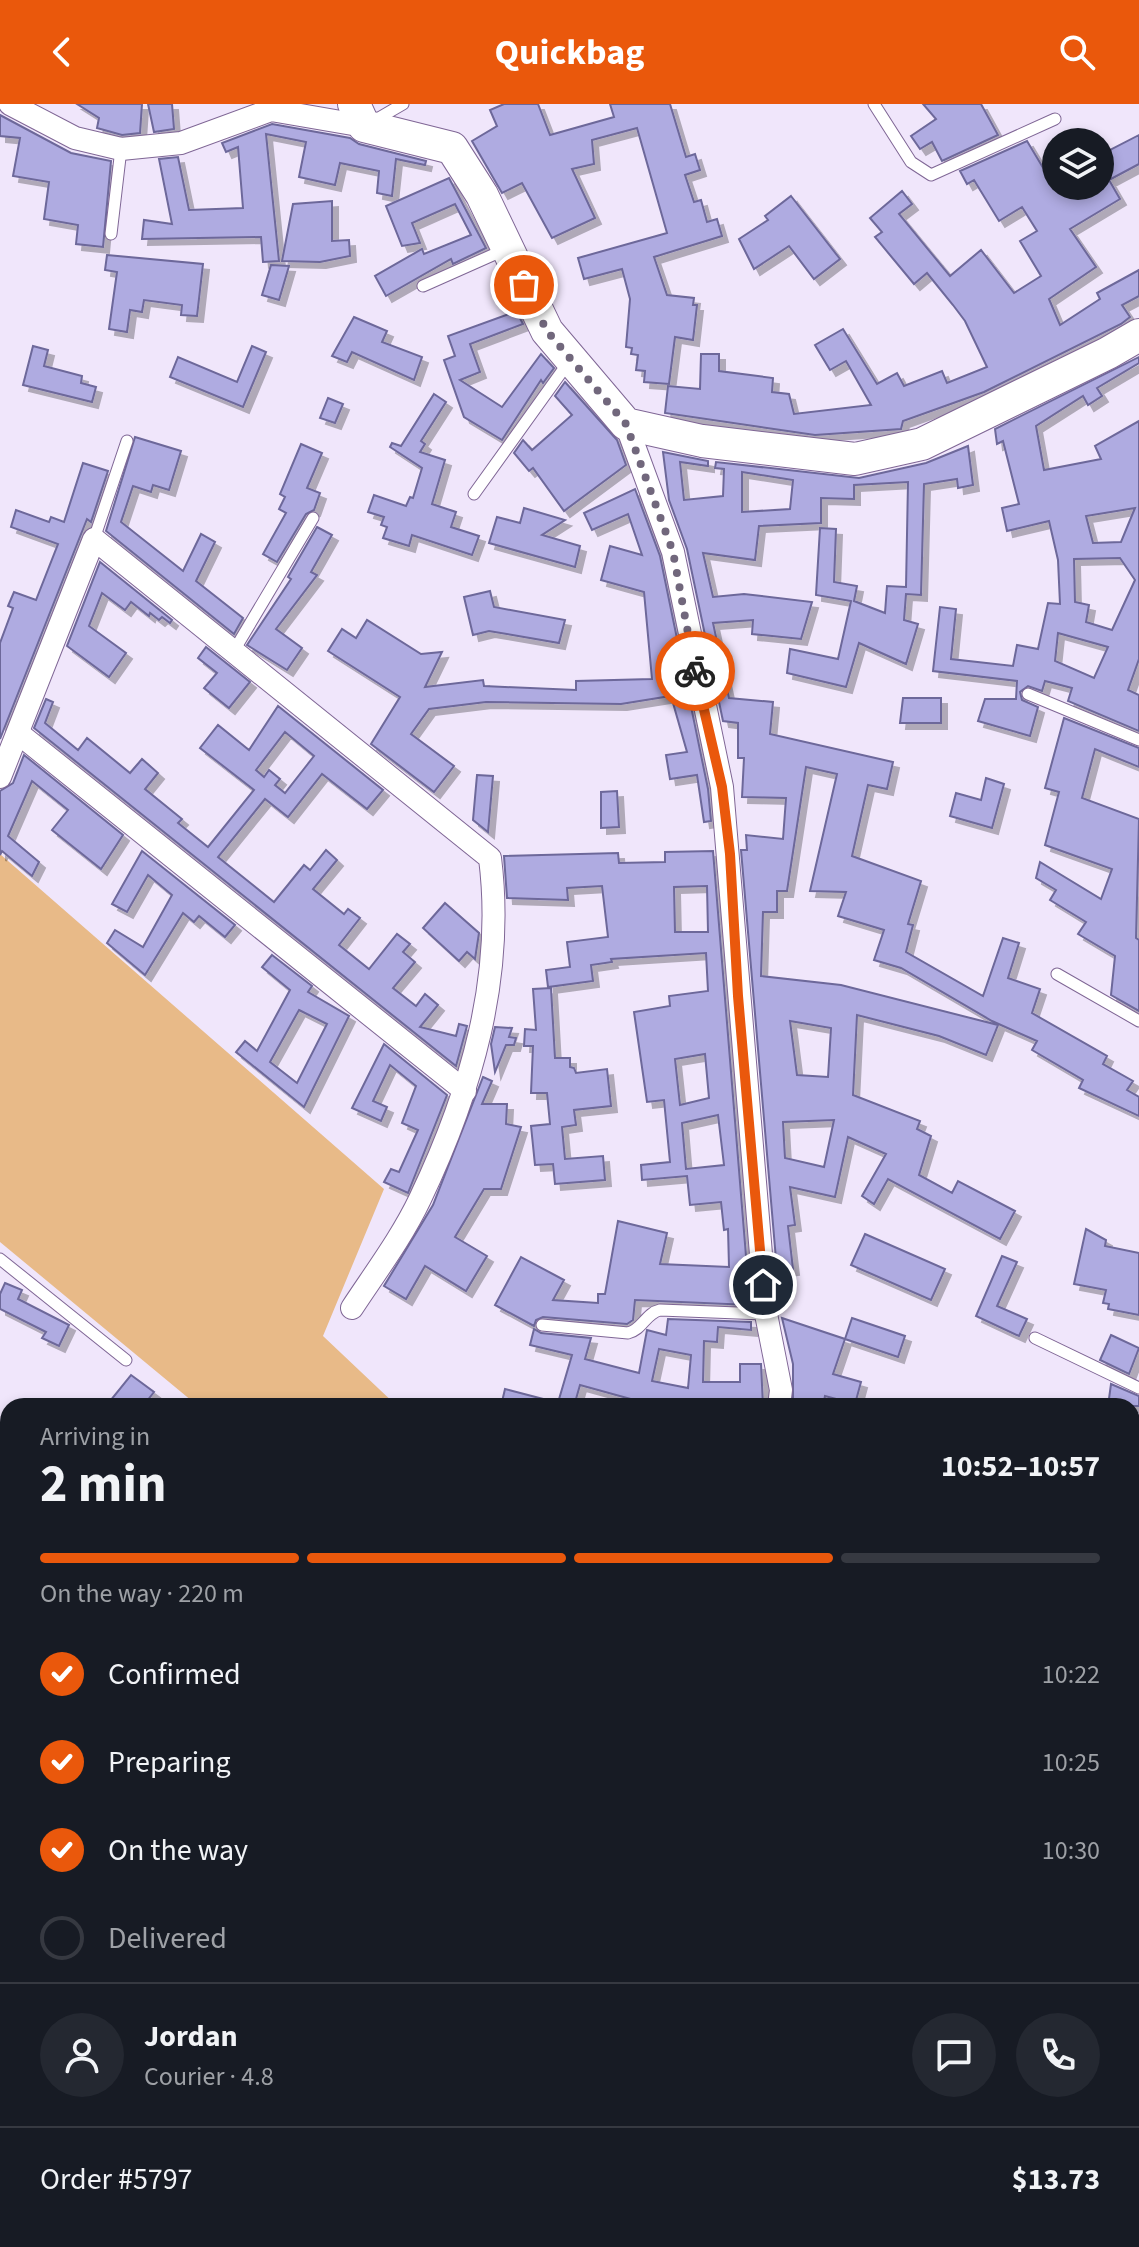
<!DOCTYPE html>
<meta charset="utf-8">
<style>
body{margin:0;font-family:"Source Sans 3",sans-serif;background:#242831;color:#f1f3f6;height:100vh;display:flex;flex-direction:column;font-size:30px;white-space:nowrap}
*{box-sizing:border-box;margin:0}
p{font-size:26px;color:#9ea1a6}
.icon{flex:none;width:44px;height:44px;fill:none;stroke:currentColor;stroke-width:2;stroke-linecap:round;stroke-linejoin:round}
.map{position:relative;flex:1;overflow:hidden}
.sheet{position:absolute;left:0px;top:1294px;width:1140px;height:850px;display:flex;flex-direction:column;background:#171b24;border-radius:24px 24px 0 0;box-shadow:0 4px 12px #0003}
.sheet>*{flex:none}
.fabs{position:absolute;left:1042px;top:24px;display:grid;gap:16px}
.fabs a{display:grid;place-items:center;width:72px;height:72px;border-radius:50%;background:#171b24;box-shadow:0 4px 12px #0003;font-size:40px}
.pin{position:absolute;display:grid;place-items:center;width:68px;height:68px;color:#fff;margin:-34px;border:4px solid #fff;border-radius:50%;box-shadow:0 2px 8px #0007}
.courier{position:absolute;display:grid;place-items:center;width:80px;height:80px;margin:-40px;border:6px solid #ea580c;border-radius:50%;background:#fff;color:#222;box-shadow:0 2px 10px #0007}
.overview em{font-style:normal;font-weight:700}
.overview div{display:flex;flex-direction:column-reverse}
.overview{display:flex;align-items:center;justify-content:space-between;height:136px;padding:0 40px}
h1{font-size:52px;font-weight:700;line-height:60px}
.bar{display:grid;grid-template-columns:repeat(4,1fr);gap:12px 8px;align-content:center;height:96px;padding:0 40px}
.bar i{height:10px;border-radius:6px;background:#363941}
.bar .active{background:#ea580c}
.bar p{grid-column:span 4}
.line{display:flex;align-items:center;gap:20px;padding:0 40px;border-top:2px solid #363941}
.line div{flex:1}
.round{display:grid;place-items:center;flex:none;width:84px;height:84px;border-radius:42px;background:#242831}
ol{padding:0 40px;list-style:none}
li{display:flex;align-items:center;gap:24px;height:88px}
li p{margin-inline-start:auto}
li .icon{padding:8px;border-radius:50%;background:#ea580c;color:#fff;stroke-width:4}
li:last-child{color:#9ea1a6}
li i{width:44px;height:44px;border:4px solid #363941;border-radius:50%}
header{display:flex;justify-content:space-between;align-items:center;height:104px;padding:0 40px;background:#ea580c;color:#fff;font-size:36px;font-weight:700}
.map>svg:first-child{display:block}
.green{fill:#e8ba88}
.building{fill:#afabe1;stroke:#6d689a;stroke-width:2;fill-rule:evenodd;filter:url(#shadow)}
.lines{fill:none;stroke-linecap:round;stroke-linejoin:round}
.lane-casing{stroke:#7f6695;stroke-width:13}
.street-casing{stroke:#7f6695;stroke-width:24}
.secondary-casing{stroke:#7f6695;stroke-width:34}
.lane{stroke:#fff;stroke-width:11}
.street{stroke:#fff;stroke-width:22}
.secondary{stroke:#fff;stroke-width:32}
.done{stroke:#71677c;stroke-width:8;stroke-dasharray:0 14.4}
.route{stroke:#ea580c;stroke-width:10}
</style>
<header><svg class="icon" aria-label="back" viewBox="0 0 24 24"><path d="M15 5l-7 7 7 7"/></svg>Quickbag<svg class="icon" aria-label="search" viewBox="0 0 24 24"><circle cx="10" cy="10" r="6"/><path d="M15 15l6 6"/></svg></header>
<div class="map">
<svg width="1139" height="2143" viewBox="0 0 1139 2143">
<defs>
<filter id="shadow"><feDropShadow dx="6" dy="6" stdDeviation="0" flood-color="#0004"/></filter>
</defs>
<rect width="100%" height="100%" fill="#f0e6fb"/>
<polygon class="green" points="0,750 384,1085 323,1232 397,1302 198,1302 0,1138"/>
<g class="building">
<polygon points="77,0 142,0 140,29 122,31 97,24 99,14"/>
<polygon points="148,0 172,0 174,25 154,28"/>
<polygon points="504,0 538,0 550,31 614,13 610,0 670,0 686,53 695,50 700,66 685,71 694,98 701,96 707,118 717,115 722,132 654,153 667,191 694,194 693,201 697,201 693,236 675,233 669,280 644,278 645,267 636,266 638,251 631,250 632,244 626,243 630,195 622,165 584,175 578,154 667,129 637,24 592,36 594,60 572,65 595,114 552,134 522,79 502,89 472,37 497,22 490,6"/>
<polygon points="923,0 981,0 998,31 942,57 932,38 920,45 911,32 936,15"/>
<polygon points="0,11 71,49 111,57 103,143 76,140 78,121 44,115 49,78 13,72 20,34 0,32"/>
<polygon points="272,20 350,34 359,40 426,57 425,61 396,55 392,92 377,89 379,67 340,59 335,81 299,73 306,38 266,30 279,157 263,158 261,133 142,135 144,116 172,120 159,55 178,53 189,106 243,104 238,43 226,48 222,39"/>
<polygon points="1139,31 1139,60 1109,76 1120,95 1070,125 1096,163 1049,195 1060,221 1100,195 1097,189 1139,166 1139,192 1122,201 1130,213 1121,220 984,288 903,317 901,325 815,331 665,309 668,282 700,285 701,250 719,250 719,267 773,274 772,288 789,290 794,310 871,301 846,257 830,266 815,241 843,225 877,280 897,269 904,282 942,267 947,279 987,263 965,217 953,201 927,169 914,180 875,133 882,128 870,114 902,87 912,100 899,110 950,172 981,146 1014,189 1041,172 1020,137 1037,127 1022,103 999,117 974,76 967,80 960,67 1027,37 1054,82 1100,82 1100,51"/>
<polygon points="449,74 486,144 453,160 451,155 386,192 375,172 422,145 424,150 471,131 455,100 412,119 420,139 402,142 386,102"/>
<polygon points="791,92 840,155 814,175 789,142 754,165 739,135 768,116 765,112"/>
<polygon points="332,97 332,137 349,136 350,152 320,158 282,157 293,100"/>
<polygon points="107,151 203,160 197,212 181,211 182,201 144,196 142,208 130,206 127,228 109,225 117,168 105,166"/>
<polygon points="271,161 289,162 279,196 262,191"/>
<polygon points="512,199 523,220 470,240 480,268 460,276 502,303 541,250 554,264 543,279 541,276 502,336 464,313 444,256 455,252 448,232 509,210 506,201"/>
<polygon points="354,213 387,227 382,238 422,253 414,276 352,248 347,258 332,252"/>
<polygon points="33,242 48,246 44,262 82,272 81,279 96,283 92,298 23,281"/>
<polygon points="252,242 266,248 243,303 170,273 178,253 237,278"/>
<path d="M 1139,253 L 1139,259 L 1097,284 L 1102,292 L 1088,301 L 1083,292 L 1036,322 L 1044,366 L 1101,355 L 1095,342 L 1139,317 L 1139,555 L 1128,586 L 1139,591 L 1139,627 L 1068,597 L 1072,584 L 1045,577 L 1042,587 L 1028,582 L 1020,588 L 1022,596 L 1038,603 L 1030,632 L 978,617 L 985,595 L 1016,595 L 1017,577 L 933,567 L 940,503 L 956,505 L 951,555 L 1013,562 L 1017,541 L 1038,545 L 1048,499 L 1060,500 L 1058,456 L 1049,417 L 1007,427 L 1002,404 L 1019,400 L 1003,337 L 997,340 L 995,325 ZM 1135,404 L 1121,438 L 1093,439 L 1086,412 ZM 1120,454 L 1135,476 L 1112,526 L 1086,518 L 1089,501 L 1075,498 L 1074,455 ZM 1058,529 L 1108,543 L 1094,574 L 1055,557 Z"/>
<polygon points="565,278 617,336 626,361 564,407 533,364 529,367 514,349 523,336 532,346 572,311 555,292"/>
<polygon points="434,290 446,298 421,337 425,340 420,348 445,356 432,400 456,408 451,423 479,432 472,451 412,431 409,442 383,434 387,423 381,421 384,413 368,408 374,391 406,402 410,393 413,394 422,364 390,343 392,339 401,342"/>
<polygon points="328,294 343,300 335,319 320,314"/>
<polygon points="135,333 181,347 169,386 153,381 151,388 133,382 121,418 183,467 201,430 215,438 196,477 243,514 234,530 106,427"/>
<polygon points="301,340 322,349 307,384 320,389 314,406 306,410 277,458 263,450 286,409 279,405 285,393 280,390"/>
<path d="M 968,342 L 973,381 L 958,384 L 957,375 L 924,380 L 921,491 L 906,490 L 904,516 L 918,520 L 906,560 L 859,539 L 846,583 L 787,569 L 790,545 L 838,555 L 851,497 L 816,491 L 820,424 L 836,425 L 834,478 L 857,482 L 854,497 L 885,509 L 887,482 L 906,483 L 908,378 L 854,381 L 854,395 L 821,394 L 821,419 L 759,422 L 755,456 L 703,449 L 713,493 L 744,490 L 812,498 L 801,535 L 752,530 L 753,516 L 713,519 L 729,594 L 773,598 L 770,630 L 893,658 L 887,685 L 868,681 L 852,752 L 921,777 L 908,820 L 913,821 L 906,848 L 983,892 L 1003,834 L 1019,839 L 1008,874 L 1040,885 L 1032,909 L 1107,952 L 1103,960 L 1133,977 L 1127,986 L 1139,993 L 1139,1012 L 1079,984 L 1083,976 L 1032,946 L 1037,937 L 992,917 L 901,864 L 874,856 L 884,826 L 838,812 L 846,788 L 810,787 L 837,670 L 806,663 L 787,787 L 777,787 L 777,808 L 763,808 L 761,872 L 841,881 L 998,921 L 986,951 L 939,932 L 857,911 L 853,991 L 920,1017 L 917,1025 L 931,1032 L 919,1071 L 952,1089 L 958,1077 L 1015,1107 L 1000,1135 L 888,1075 L 874,1100 L 862,1092 L 886,1050 L 848,1033 L 835,1093 L 790,1083 L 795,1121 L 788,1122 L 793,1165 L 777,1167 L 741,746 L 747,746 L 746,731 L 783,735 L 786,694 L 742,693 L 744,654 L 738,654 L 738,619 L 723,617 L 687,445 L 669,396 L 663,348 L 708,357 L 708,362 L 680,358 L 684,396 L 723,392 L 724,365 L 715,364 L 716,358 L 859,374 L 926,359 ZM 742,368 L 793,376 L 790,405 L 742,408 ZM 790,917 L 831,924 L 828,973 L 797,971 ZM 834,1016 L 824,1063 L 785,1054 L 783,1018 Z"/>
<polygon points="83,359 108,367 91,418 87,415 0,635 0,539 13,504 8,502 14,488 36,496 58,440 11,423 16,406 49,418 51,413 64,418"/>
<polygon points="635,385 660,452 708,685 711,717 704,718 697,671 670,675 666,651 687,648 671,592 621,600 486,598 429,605 411,630 454,662 434,688 371,640 400,593 328,547 342,525 356,534 367,516 421,550 442,548 425,583 483,576 484,582 576,586 576,577 652,575 644,488 601,476 610,442 642,451 628,410 592,426 584,409"/>
<polygon points="524,404 565,416 542,431 580,442 575,463 489,439 497,413 520,419"/>
<polygon points="317,423 332,431 311,468 317,471 276,525 302,544 287,566 247,541 291,475 288,473"/>
<polygon points="100,458 172,516 170,519 162,513 159,516 150,509 149,512 131,498 125,506 102,489 89,522 126,549 109,573 67,542"/>
<polygon points="490,487 494,503 565,516 559,539 489,527 473,531 464,493"/>
<polygon points="206,543 250,578 229,604 204,584 217,569 198,554"/>
<polygon points="903,594 941,594 941,619 900,619"/>
<path d="M 46,595 L 53,598 L 45,619 L 78,646 L 87,634 L 130,669 L 142,655 L 158,669 L 145,685 L 182,715 L 178,719 L 208,743 L 254,686 L 200,644 L 218,621 L 249,646 L 278,602 L 383,686 L 367,705 L 322,670 L 288,713 L 265,695 L 218,753 L 274,798 L 304,761 L 310,766 L 326,746 L 337,756 L 313,785 L 344,810 L 348,805 L 360,814 L 339,841 L 369,865 L 397,830 L 410,840 L 403,848 L 415,858 L 393,884 L 416,902 L 425,890 L 438,901 L 420,923 L 456,932 L 459,920 L 467,922 L 456,962 L 34,624 ZM 285,628 L 314,652 L 285,689 L 275,681 L 280,675 L 269,666 L 264,673 L 256,666 Z"/>
<polygon points="1064,614 1139,644 1139,663 1095,645 1082,694 1139,715 1136,834 1139,836 1139,907 1111,891 1115,852 1078,830 1086,818 1050,796 1056,786 1036,774 1040,758 1101,795 1112,765 1045,741 1059,688 1045,684"/>
<polygon points="24,651 123,731 101,765 52,726 68,706 32,677 8,732 39,758 32,772 2,747 0,751 0,687 13,679"/>
<polygon points="477,671 493,672 488,728 473,716"/>
<polygon points="986,674 1004,680 992,724 950,712 956,689 981,696"/>
<polygon points="617,687 619,723 601,724 601,688"/>
<polygon points="142,747 235,821 225,833 199,812 194,818 183,809 145,871 107,839 115,826 143,843 172,791 148,771 127,808 112,800"/>
<path d="M 713,747 L 750,1201 L 635,1196 L 633,1216 L 627,1220 L 543,1213 L 536,1216 L 534,1222 L 495,1201 L 521,1153 L 564,1176 L 553,1196 L 598,1199 L 598,1190 L 605,1190 L 618,1117 L 667,1129 L 660,1160 L 729,1163 L 728,1125 L 724,1126 L 721,1098 L 690,1101 L 687,1072 L 642,1076 L 641,1061 L 670,1058 L 664,996 L 647,998 L 634,908 L 670,902 L 669,892 L 708,887 L 706,849 L 611,855 L 612,858 L 591,861 L 593,877 L 548,883 L 546,866 L 570,863 L 567,838 L 608,833 L 602,782 L 567,784 L 568,796 L 507,794 L 504,752 L 618,749 L 619,759 L 665,758 L 665,748 ZM 707,782 L 708,828 L 675,828 L 674,783 ZM 705,950 L 709,994 L 680,1001 L 675,955 ZM 718,1011 L 724,1061 L 686,1065 L 682,1019 Z"/>
<polygon points="445,799 479,829 475,855 467,848 459,857 423,824"/>
<path d="M 272,851 L 312,882 L 308,888 L 349,912 L 304,1003 L 236,948 L 245,937 L 257,947 L 290,886 L 262,863 ZM 299,906 L 327,920 L 297,979 L 270,958 Z"/>
<polygon points="551,884 555,954 570,954 570,963 574,964 576,969 607,965 611,1002 574,1006 576,1021 562,1023 565,1055 603,1052 605,1076 555,1080 553,1060 535,1061 531,1022 550,1020 547,989 531,989 533,942 524,942 525,925 536,926 533,885"/>
<polygon points="495,923 512,924 509,933 516,934 514,941 506,941 495,968 491,940"/>
<polygon points="384,940 447,991 408,1089 384,1078 391,1065 399,1068 418,1026 402,1019 416,982 390,961 373,997 387,1003 381,1017 352,1004"/>
<polygon points="483,973 492,977 482,1000 507,1000 506,1020 521,1023 501,1085 484,1085 455,1133 487,1152 466,1187 425,1162 406,1195 384,1182 433,1101"/>
<polygon points="1086,1125 1106,1136 1105,1142 1139,1149 1139,1211 1108,1205 1109,1200 1103,1199 1106,1186 1074,1180"/>
<polygon points="865,1130 945,1165 931,1196 851,1161"/>
<polygon points="1002,1152 1017,1158 997,1202 1027,1215 1019,1232 976,1212"/>
<polygon points="5,1179 22,1186 18,1195 69,1221 59,1242 42,1234 46,1228 0,1205 0,1190"/>
<polygon points="782,1214 845,1235 833,1270 861,1278 855,1300 825,1292 823,1302 793,1302 793,1260"/>
<polygon points="852,1214 905,1232 898,1253 845,1235"/>
<path d="M 668,1215 L 751,1218 L 751,1226 L 718,1223 L 717,1238 L 704,1237 L 703,1278 L 740,1278 L 740,1260 L 761,1260 L 763,1302 L 656,1302 L 580,1281 L 574,1302 L 557,1302 L 572,1251 L 530,1241 L 534,1225 L 541,1229 L 591,1234 L 585,1255 L 639,1269 L 647,1226 L 666,1231 ZM 659,1245 L 691,1251 L 688,1284 L 652,1277 Z"/>
<polygon points="1111,1231 1139,1244 1129,1270 1100,1256"/>
<polygon points="131,1271 154,1288 143,1302 106,1302"/>
<polygon points="1111,1280 1139,1292 1139,1302 1108,1302"/>
<polygon points="505,1285 551,1297 550,1302 501,1302"/>
</g>
<g class="lines">
<defs>
<g id="lane">
<polyline points="874,0 911,58 931,71 1055,15"/>
<polyline points="372,18 403,0"/>
<polyline points="111,130 121,45"/>
<polyline points="423,182 504,146"/>
<polyline points="474,390 568,259"/>
<polyline points="94,435 127,337"/>
<polyline points="235,545 313,414"/>
<polyline points="1028,590 1139,636"/>
<polyline points="1057,870 1139,917"/>
<polyline points="0,1155 126,1256"/>
<path d="M 542,1221 L 628,1229 C 642,1226 646,1209 660,1206 L 766,1210"/>
<polyline points="1035,1234 1139,1284"/>
<polyline points="0,1977 8,1991"/>
<polyline points="90,2136 94,2143"/>
<polyline points="352,2136 355,2143"/>
<polyline points="538,2136 540,2143"/>
<polyline points="641,2136 642,2143"/>
<polyline points="266,2143 282,2136"/>
</g>
<g id="street">
<polyline points="10,0 75,34 121,45 181,39 271,6 364,22"/>
<polyline points="626,320 673,448 722,683 766,1210 781,1286 779,1302"/>
<polyline points="18,629 465,987"/>
<path d="M 0,673 L 94,435 L 490,754 C 505,873 471,988 420,1095 C 402,1133 375,1169 352,1204"/>
<polyline points="1132,1543 1139,1409"/>
</g>
<g id="secondary">
<polyline points="354,0 364,22 452,44 482,91 547,227 626,320 702,337 855,355 922,340 1108,249 1139,231"/>
<polyline points="0,1508 8,1514"/>
<polyline points="1132,2039 1139,2041"/>
</g>
</defs>
<use href="#lane" class="lane-casing"/>
<use href="#street" class="street-casing"/>
<use href="#secondary" class="secondary-casing"/>
<use href="#lane" class="lane"/>
<use href="#street" class="street"/>
<use href="#secondary" class="secondary"/>
</g>
<g class="lines">
<polyline class="done" points="524,181 547,227 626,320 673,448 695,567"/>
<polyline class="route" points="695,567 722,683 730,750 738,892 763,1181"/>
</g>
</svg>
<div class="fabs">
<a><svg class="icon" aria-label="layers" viewBox="0 0 24 24"><path d="M12 4l9 5-9 5-9-5zM3 14l9 5 9-5"/></svg></a>
</div>
<div class="pin" style="left:524px;top:181px;background:#ea580c"><svg class="icon" aria-label="bag" viewBox="0 0 24 24"><path d="M5 8h14l-1 12H6zM9 8a3 3 0 0 1 6 0"/></svg></div>
<div class="pin" style="left:763px;top:1181px;background:#1f2937"><svg class="icon" aria-label="home" viewBox="0 0 24 24"><path d="M3 11l9-7 9 7M6 9v11h12V9"/></svg></div>
<div class="courier" style="left:695px;top:567px"><svg class="icon" aria-label="bike" viewBox="0 0 24 24"><circle cx="6" cy="16" r="4"/><circle cx="18" cy="16" r="4"/><path d="M6 16l4-8h5l3 8M10 8l3 8H6M13 5h3"/></svg></div>
<section class="sheet">
<div class="overview"><div><h1>2 min</h1><p>Arriving in</p></div><em>10:52–10:57</em></div>
<div class="bar"><i class="active"></i><i class="active"></i><i class="active"></i><i></i><p>On the way · 220 m</p></div>
<ol>
<li><svg class="icon" aria-label="check" viewBox="0 0 24 24"><path d="M5 12l5 5 9-10"/></svg>Confirmed<p>10:22</p></li>
<li><svg class="icon" aria-label="check" viewBox="0 0 24 24"><path d="M5 12l5 5 9-10"/></svg>Preparing<p>10:25</p></li>
<li><svg class="icon" aria-label="check" viewBox="0 0 24 24"><path d="M5 12l5 5 9-10"/></svg>On the way<p>10:30</p></li>
<li><i></i>Delivered</li>
</ol>
<div class="line" style="height:144px"><a class="round"><svg class="icon" aria-label="person" viewBox="0 0 24 24"><circle cx="12" cy="8" r="4"/><path d="M4 21q1-7 8-7t8 7"/></svg></a><div><b>Jordan</b><p>Courier · 4.8</p></div><a class="round"><svg class="icon" aria-label="chat" viewBox="0 0 24 24"><path d="M4 5h16v11H9l-5 4z"/></svg></a><a class="round"><svg class="icon" aria-label="phone" viewBox="0 0 24 24"><path d="M5 4h4l2 5-3 2q2 4 5 5l2-3 5 2v4C11 20 4 13 5 4z"/></svg></a></div>
<div class="line" style="height:104px"><div>Order #5797</div><b>$13.73</b></div>
</section>
</div>
